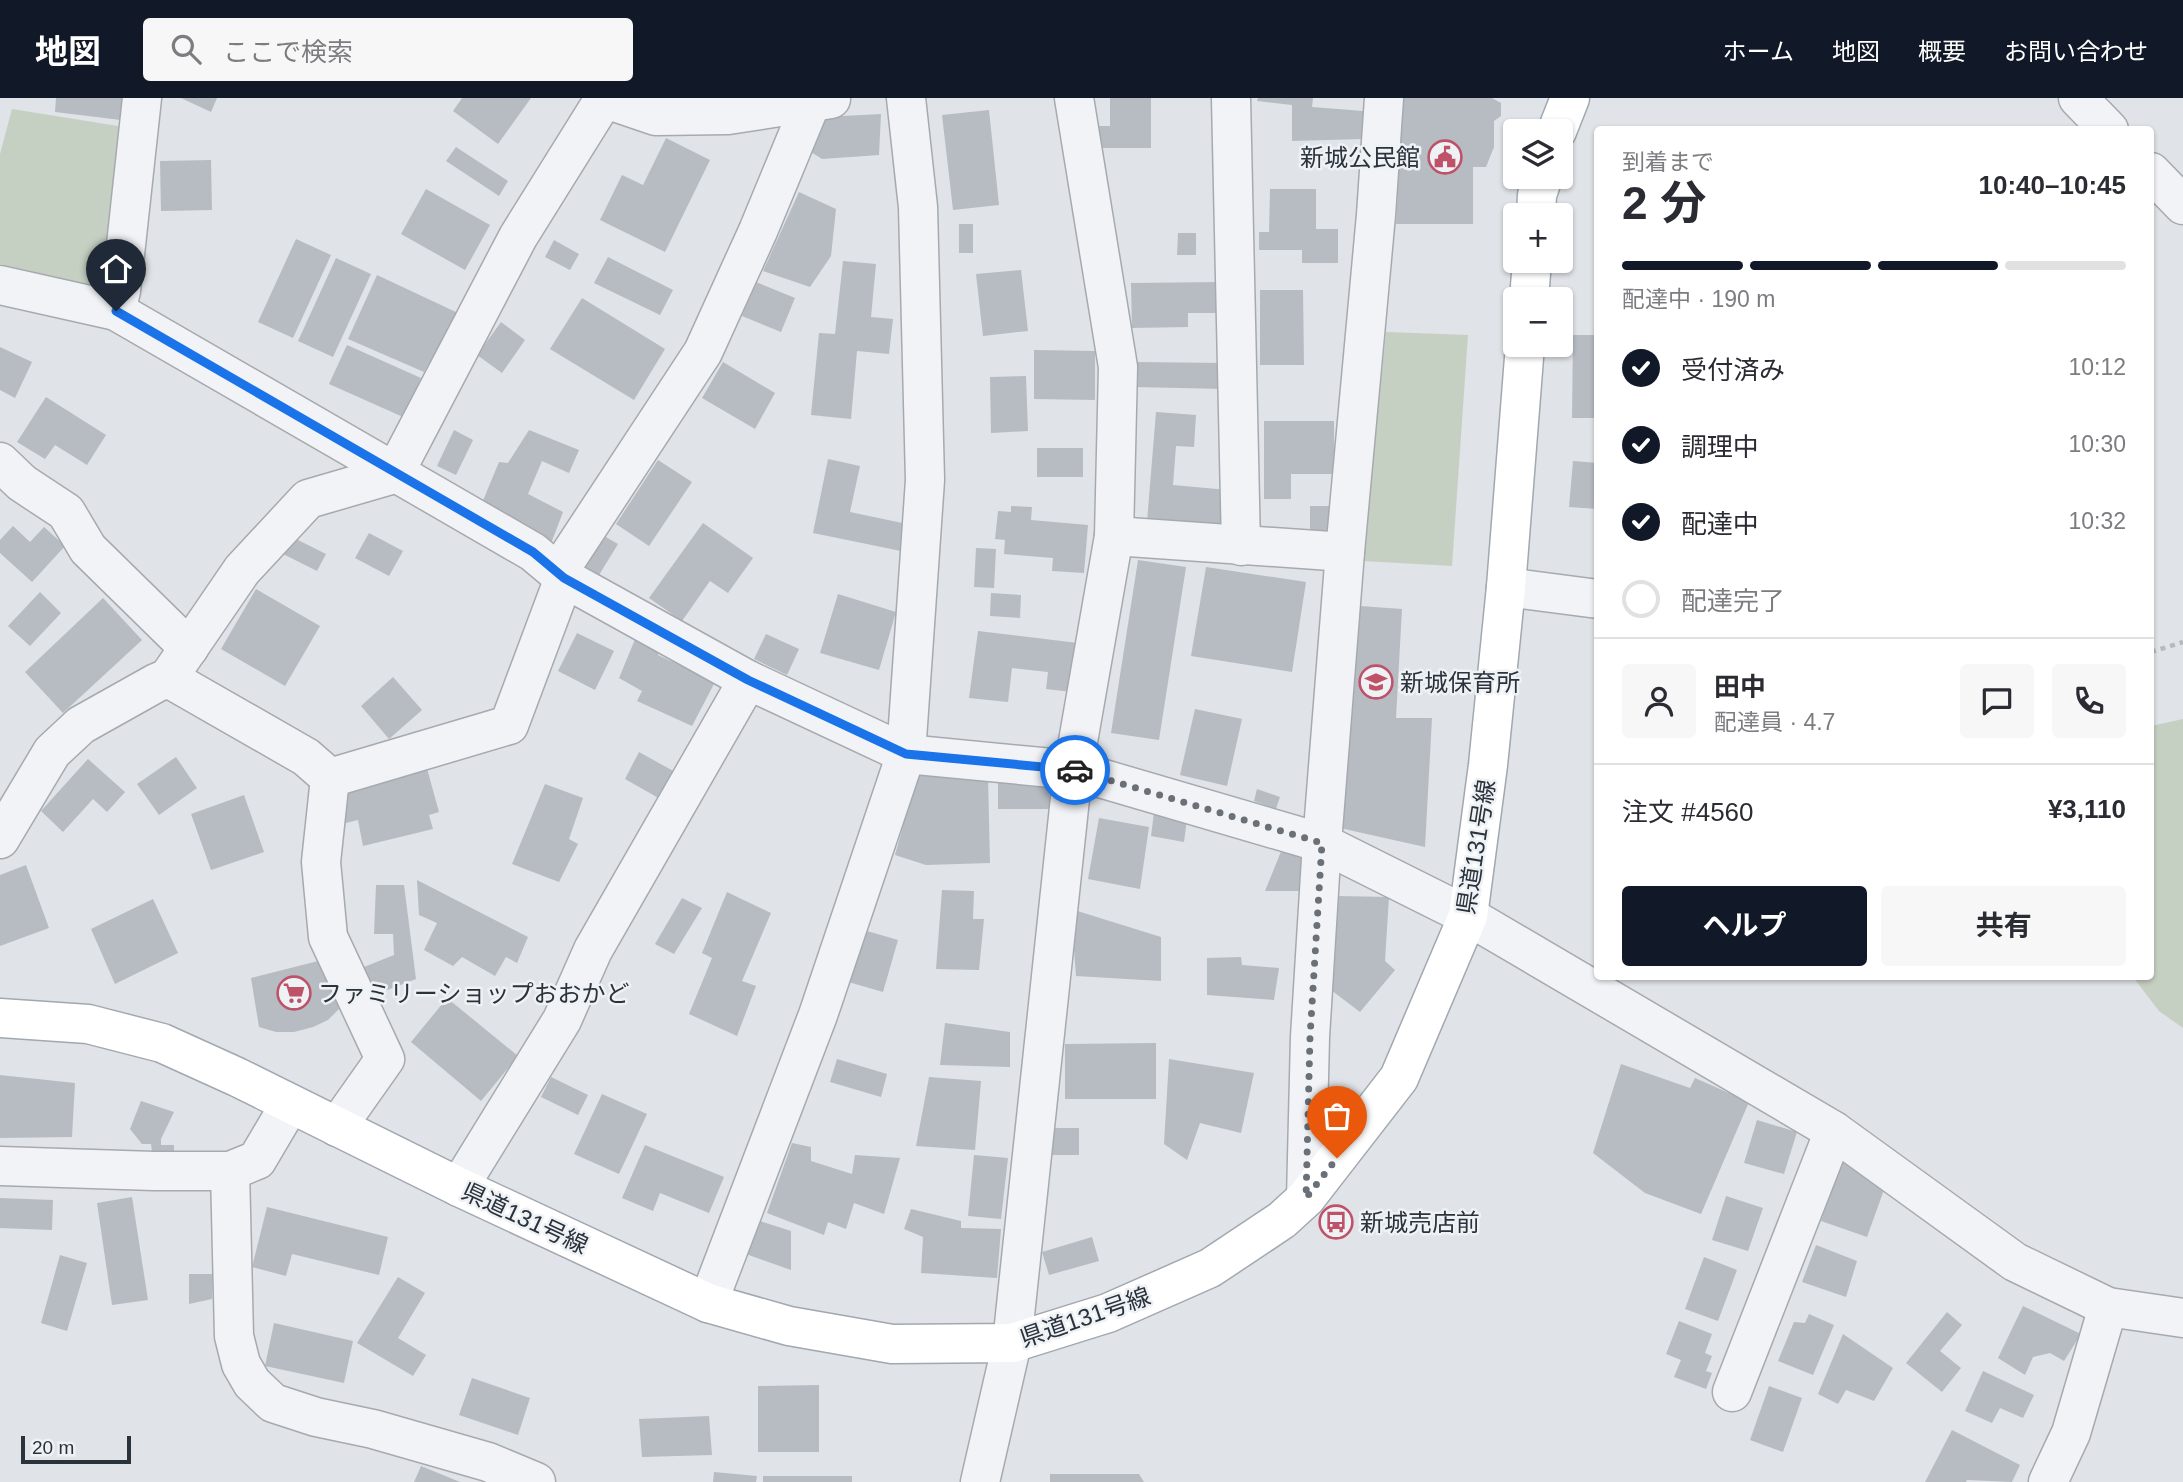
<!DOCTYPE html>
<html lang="ja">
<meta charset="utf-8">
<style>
body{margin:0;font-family:Helvetica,"Noto Sans JP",sans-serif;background:#f7f7f7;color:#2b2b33;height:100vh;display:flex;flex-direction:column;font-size:26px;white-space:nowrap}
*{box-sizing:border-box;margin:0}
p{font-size:23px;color:#7c7c81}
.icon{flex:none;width:38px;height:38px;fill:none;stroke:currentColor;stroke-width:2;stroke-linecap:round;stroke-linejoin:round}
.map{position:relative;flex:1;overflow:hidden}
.sheet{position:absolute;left:1594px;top:28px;width:560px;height:854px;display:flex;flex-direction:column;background:#fff;border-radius:7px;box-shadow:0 2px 5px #0004}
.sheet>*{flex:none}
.controls{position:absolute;left:1503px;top:21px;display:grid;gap:14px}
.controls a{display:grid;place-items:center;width:70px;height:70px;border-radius:7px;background:#fff;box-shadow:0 2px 5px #0004;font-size:35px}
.scale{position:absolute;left:21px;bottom:18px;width:110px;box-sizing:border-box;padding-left:7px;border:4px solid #2a323c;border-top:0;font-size:19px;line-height:24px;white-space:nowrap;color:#2a323c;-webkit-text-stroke:5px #eff2f5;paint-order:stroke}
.pin{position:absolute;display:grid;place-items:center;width:60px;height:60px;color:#fff;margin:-72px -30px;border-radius:50% 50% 50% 0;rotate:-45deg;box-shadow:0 0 7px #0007}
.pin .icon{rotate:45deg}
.courier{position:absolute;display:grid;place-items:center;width:70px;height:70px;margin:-35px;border:5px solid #1a73e8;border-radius:50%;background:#fff;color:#222;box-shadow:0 2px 9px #0007}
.headline em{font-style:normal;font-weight:700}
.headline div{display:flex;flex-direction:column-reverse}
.headline{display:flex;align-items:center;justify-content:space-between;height:119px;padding:0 28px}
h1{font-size:46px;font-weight:700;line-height:52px}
.bar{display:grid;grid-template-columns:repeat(4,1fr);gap:10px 7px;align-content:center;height:84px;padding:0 28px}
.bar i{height:9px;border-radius:5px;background:#e1e1e2}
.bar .on{background:#111827}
.bar p{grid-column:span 4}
.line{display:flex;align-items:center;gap:18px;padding:0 28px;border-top:2px solid #e1e1e2}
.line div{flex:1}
.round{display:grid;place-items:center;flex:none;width:74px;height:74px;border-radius:7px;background:#f7f7f7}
ol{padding:0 28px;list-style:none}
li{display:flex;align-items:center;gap:21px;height:77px}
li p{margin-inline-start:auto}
li .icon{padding:7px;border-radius:50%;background:#111827;color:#fff;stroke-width:4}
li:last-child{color:#7c7c81}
li i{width:38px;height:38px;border:4px solid #e1e1e2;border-radius:50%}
.action{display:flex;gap:14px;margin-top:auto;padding:14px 28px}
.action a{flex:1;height:80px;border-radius:7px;background:#111827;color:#fff;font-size:28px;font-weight:700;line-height:80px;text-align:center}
.action a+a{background:#f7f7f7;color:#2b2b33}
header{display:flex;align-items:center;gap:42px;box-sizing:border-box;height:98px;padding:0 35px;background:#111827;color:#fff}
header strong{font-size:33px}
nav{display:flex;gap:38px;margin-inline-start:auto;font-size:24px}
.search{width:490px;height:63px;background:#f7f7f7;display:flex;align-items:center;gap:18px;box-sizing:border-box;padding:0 24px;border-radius:7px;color:#7c7c81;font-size:26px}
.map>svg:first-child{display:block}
.green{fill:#c6d0c2}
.building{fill:#b7bcc3}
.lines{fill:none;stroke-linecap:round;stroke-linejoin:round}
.minor-casing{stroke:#a6aab0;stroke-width:41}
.major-casing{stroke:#a0a8b1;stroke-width:41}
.path{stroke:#b6b9be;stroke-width:4.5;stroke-dasharray:5 5;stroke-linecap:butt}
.minor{stroke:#f2f3f6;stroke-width:38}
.major{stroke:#fff;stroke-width:38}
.done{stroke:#6a7078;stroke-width:7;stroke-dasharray:0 12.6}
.route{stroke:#1a73e8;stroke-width:9}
.labels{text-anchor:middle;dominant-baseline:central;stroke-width:5;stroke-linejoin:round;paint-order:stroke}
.poi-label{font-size:24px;fill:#2a323c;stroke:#eff2f5;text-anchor:start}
.street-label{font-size:24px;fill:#2a323c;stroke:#eff2f5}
</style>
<header>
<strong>地図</strong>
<div class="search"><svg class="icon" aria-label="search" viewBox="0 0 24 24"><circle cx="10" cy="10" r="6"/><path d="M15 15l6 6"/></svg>ここで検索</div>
<nav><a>ホーム</a><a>地図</a><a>概要</a><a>お問い合わせ</a></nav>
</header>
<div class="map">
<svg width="2183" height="1384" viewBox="0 0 2183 1384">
<rect width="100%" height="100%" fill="#e0e3e7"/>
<g class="green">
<polygon points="12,11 124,29 106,191 0,166 0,56"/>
<polygon points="1386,234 1468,237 1452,468 1363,463"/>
<polygon points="2183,621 2183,930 2159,913 2133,879 2151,878 2151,628"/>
</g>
<g class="building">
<polygon points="56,0 124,0 121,22 55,14"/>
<polygon points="181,0 217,0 211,14"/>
<polygon points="462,0 531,0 498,46 453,13"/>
<polygon points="1110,0 1151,0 1151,50 1095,50 1095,28 1110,28"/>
<polygon points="1258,0 1313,0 1312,9 1363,13 1363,41 1292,43 1292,7 1257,3"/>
<polygon points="1403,0 1492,0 1501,5 1501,18 1494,23 1494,49 1486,69 1473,69 1473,126 1396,126"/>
<polygon points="989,12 999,107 953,112 942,17"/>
<polygon points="881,16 879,57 822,61 811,54 824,19"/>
<polygon points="666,40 710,62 665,154 600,122 622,77 643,87"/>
<polygon points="456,49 508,83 499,98 446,63"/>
<polygon points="211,62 212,112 161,113 160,63"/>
<polygon points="426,91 490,127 465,172 401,136"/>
<polygon points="1270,91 1316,91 1316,131 1338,131 1338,165 1302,165 1302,152 1259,152 1259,134 1269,134"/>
<polygon points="799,94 836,111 831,158 810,189 763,173"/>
<rect x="959" y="126" width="14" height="29"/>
<polygon points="1178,135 1196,135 1196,157 1177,157"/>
<polygon points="296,141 331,157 293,240 258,224"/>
<polygon points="554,142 579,156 570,172 545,159"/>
<polygon points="608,159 673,192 660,217 594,185"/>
<polygon points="336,160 371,176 333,259 298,243"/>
<polygon points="843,163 876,166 871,219 893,221 889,256 857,253 851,321 811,317 819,235 835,236"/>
<polygon points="1021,172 1028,233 983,238 976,176"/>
<polygon points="377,177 458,215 424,274 348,241"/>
<polygon points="756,184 795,200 781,234 742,218"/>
<polygon points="1219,184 1219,215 1188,215 1188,229 1132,230 1131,185"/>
<polygon points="1260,192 1303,192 1304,267 1260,267"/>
<polygon points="582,200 665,251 634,302 550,251"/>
<polygon points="501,224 525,242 502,275 477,257"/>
<polygon points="1573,237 1598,237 1598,320 1572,320"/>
<polygon points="347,247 421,280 403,319 329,286"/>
<polygon points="0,249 32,264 15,300 0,292"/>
<polygon points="1034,252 1095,253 1095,302 1034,301"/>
<polygon points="723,264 775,295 755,331 702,300"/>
<polygon points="1134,264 1224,265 1224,291 1134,289"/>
<polygon points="1026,278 1028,333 991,335 990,279"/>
<polygon points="46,299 106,337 87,367 55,347 45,361 17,344"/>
<polygon points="1156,314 1196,317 1194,349 1176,348 1173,387 1228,392 1225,430 1147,424"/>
<polygon points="1264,323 1334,323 1334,376 1291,376 1291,401 1264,401"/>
<polygon points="454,332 473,342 456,377 437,368"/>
<polygon points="529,332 579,352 569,375 542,363 528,396 563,414 550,448 482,405 499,364 508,365"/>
<rect x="1037" y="350" width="46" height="29"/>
<polygon points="828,361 860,368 850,414 907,426 901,453 813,435"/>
<polygon points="658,362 692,384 649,448 616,426"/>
<polygon points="1573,363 1598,365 1598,411 1569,409"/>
<polygon points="1011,408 1032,409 1031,422 1088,427 1084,475 1052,473 1053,460 1004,456 1005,442 995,441 998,413 1011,414"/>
<rect x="1310" y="408" width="24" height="28"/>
<polygon points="703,425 753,460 728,495 710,483 682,523 649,500"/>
<polygon points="13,428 30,444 44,429 65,448 32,484 0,455 0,442"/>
<polygon points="369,435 403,453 389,478 355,460"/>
<polygon points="604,438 618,446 599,477 585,468"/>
<polygon points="292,439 326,456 317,473 283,456"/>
<polygon points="976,450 996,451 994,490 974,489"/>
<polygon points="1138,462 1186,469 1159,642 1111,635"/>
<polygon points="1206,469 1306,484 1292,574 1191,558"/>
<polygon points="256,491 320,528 285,588 221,551"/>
<polygon points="40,494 61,515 30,548 8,528"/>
<polygon points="991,495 1021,497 1020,520 990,518"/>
<polygon points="838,496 896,514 879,572 820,555"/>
<polygon points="103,500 142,542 63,615 25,574"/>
<polygon points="1360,508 1402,511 1396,620 1432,620 1425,749 1340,730"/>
<polygon points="978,533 1078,545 1072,594 1046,591 1048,574 1012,570 1008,604 969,600"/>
<polygon points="577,535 614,553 595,592 558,573"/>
<polygon points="766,536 799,551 787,577 754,561"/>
<polygon points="636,539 659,550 658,557 715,584 692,628 637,603 642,593 619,580"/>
<polygon points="393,579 422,612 389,641 361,608"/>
<polygon points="1195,611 1242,621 1227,688 1180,677"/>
<polygon points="639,654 677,675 662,702 625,681"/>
<polygon points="176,659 197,690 159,717 137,686"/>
<polygon points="88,661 125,694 107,714 93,701 63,734 41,713"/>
<polygon points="426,667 439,714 429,717 433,731 363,748 358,722 342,726 348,688"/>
<polygon points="918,675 988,678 990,765 926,767 895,757"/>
<polygon points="998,684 1049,684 1050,711 998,711"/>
<polygon points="545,686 583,700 569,741 578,746 559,784 512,766"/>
<polygon points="1257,691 1280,699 1276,711 1254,703"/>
<polygon points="244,697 264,754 211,772 191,716"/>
<polygon points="1154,714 1187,721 1184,744 1151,738"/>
<polygon points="1099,720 1149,729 1140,791 1088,781"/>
<polygon points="1282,751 1310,760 1309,793 1265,793"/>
<polygon points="26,767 49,830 0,848 0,777"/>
<polygon points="417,782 528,839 517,865 506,859 495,878 462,859 453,868 424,852 437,825 419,817"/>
<polygon points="376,787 404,787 416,881 369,899 359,871 394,857 393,836 374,836"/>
<polygon points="942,792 974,793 973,821 984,821 979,872 936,871"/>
<polygon points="727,794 771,815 742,883 756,888 737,938 689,916 712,860 702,855"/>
<polygon points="1338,798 1389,799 1385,863 1395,872 1360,914 1331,892"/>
<polygon points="682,800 702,810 674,856 655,846"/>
<polygon points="153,801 178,855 115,886 91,831"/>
<polygon points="1071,811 1161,839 1161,883 1076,878"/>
<polygon points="860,831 898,842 883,894 845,883"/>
<polygon points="1241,859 1242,867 1279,870 1274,902 1207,897 1207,860"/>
<polygon points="326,861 339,911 328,922 313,929 294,934 276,934 259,929 251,880"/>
<polygon points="447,900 518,958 481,1003 411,944"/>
<polygon points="945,925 1010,934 1010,969 940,967"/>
<polygon points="1156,945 1156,1001 1065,1001 1065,946"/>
<polygon points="837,961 887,976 881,999 830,984"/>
<polygon points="1169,961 1254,975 1241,1035 1200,1025 1187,1062 1164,1046"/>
<polygon points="1621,966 1690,990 1695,980 1749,1004 1701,1116 1645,1095 1593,1055"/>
<polygon points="0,977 75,985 72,1039 0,1040"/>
<polygon points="551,979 588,997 578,1017 541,999"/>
<polygon points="929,979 981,983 975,1052 916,1048"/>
<polygon points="602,996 647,1016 619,1076 574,1056"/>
<polygon points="141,1003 174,1014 161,1041 161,1047 174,1047 174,1054 152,1054 151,1046 142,1046 130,1031"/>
<polygon points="1757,1022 1797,1034 1784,1076 1744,1065"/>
<polygon points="1049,1030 1079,1030 1079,1057 1050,1057"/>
<polygon points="792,1045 811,1049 811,1063 852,1076 855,1057 900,1060 884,1116 854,1105 846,1131 828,1124 824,1137 767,1115"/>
<polygon points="645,1047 724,1079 709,1115 660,1095 653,1113 622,1100"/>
<polygon points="974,1057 1008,1060 1001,1121 968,1118"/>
<polygon points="1842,1062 1885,1089 1867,1139 1821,1123"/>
<polygon points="1726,1098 1763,1110 1748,1153 1712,1142"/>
<polygon points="132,1099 148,1202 112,1207 97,1105"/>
<polygon points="0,1100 53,1102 52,1132 0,1130"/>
<polygon points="267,1109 388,1139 379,1177 292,1156 286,1178 252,1169"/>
<polygon points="911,1111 961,1123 961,1130 1001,1131 997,1180 921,1175 923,1139 904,1131"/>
<polygon points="760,1123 791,1133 791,1172 746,1156"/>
<polygon points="1092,1139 1099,1163 1049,1177 1042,1154"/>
<polygon points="1816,1147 1857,1163 1846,1199 1802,1184"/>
<polygon points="60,1157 87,1165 67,1233 41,1225"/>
<polygon points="1704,1159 1737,1172 1718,1223 1685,1211"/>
<polygon points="189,1176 213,1176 212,1201 189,1206"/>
<polygon points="398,1179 425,1195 398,1240 426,1257 413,1278 357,1245"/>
<polygon points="2023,1208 2081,1236 2064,1263 2050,1255 2033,1259 2025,1277 1998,1260"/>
<polygon points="1947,1214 1962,1227 1940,1253 1961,1270 1942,1294 1906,1265"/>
<polygon points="1809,1216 1834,1227 1813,1277 1778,1263 1794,1224 1805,1225"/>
<polygon points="1679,1223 1712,1236 1705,1255 1712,1258 1706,1273 1712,1275 1706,1291 1674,1279 1681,1262 1666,1256"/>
<polygon points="274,1225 353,1243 344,1285 265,1268"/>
<polygon points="1843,1236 1893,1270 1874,1303 1846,1292 1838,1306 1818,1296"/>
<polygon points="1983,1273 2034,1297 2023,1320 2000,1310 1992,1325 1965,1313"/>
<polygon points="472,1280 530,1300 518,1337 459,1317"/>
<polygon points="819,1287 819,1354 758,1354 758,1288"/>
<polygon points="1769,1288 1802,1300 1783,1354 1750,1342"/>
<polygon points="709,1318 712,1357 642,1359 639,1321"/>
<polygon points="1952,1332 2020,1367 2012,1384 1967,1382 1966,1384 1925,1384"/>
<polygon points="421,1368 460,1384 414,1384"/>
<polygon points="714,1374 757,1378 756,1384 713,1384"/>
<polygon points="1050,1376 1139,1376 1144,1384 1050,1384"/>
<rect x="763" y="1378" width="89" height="6"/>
</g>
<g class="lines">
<defs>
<g id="minor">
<polyline points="603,0 656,18 728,17 831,1"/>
<polyline points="1231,0 1241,448"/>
<polyline points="2078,0 2109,32"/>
<polyline points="2151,74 2183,107"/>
<polyline points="0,187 116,213 533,454 564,480 748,582 906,656 1073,672 1322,745 1468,818 1834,1033 2015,1164 2108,1209 2183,1220"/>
<polyline points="116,213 121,193 142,0"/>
<polyline points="0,364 22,385 66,414 88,451 189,550"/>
<polyline points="1114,438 1345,454"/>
<polyline points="559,473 703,254 758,133 811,5"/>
<polyline points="1506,489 1598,501"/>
<polyline points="330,680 306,659 168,580 242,472 308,401 394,376 518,139 604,1"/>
<polyline points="0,741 52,654 81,627 156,585 168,580"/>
<polyline points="337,1029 385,961 328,839 321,764 330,680 509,627 564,480"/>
<polyline points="0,1068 154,1073 230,1073 257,1062 290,1006"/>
<polyline points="230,1073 234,1238 241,1266 252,1285 273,1305 316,1319 373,1331 488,1364 536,1384"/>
<polyline points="459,1089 562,922 593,852 748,582"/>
<polyline points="1306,1100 1310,939 1322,745 1345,454 1376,117 1384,0"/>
<polyline points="708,1205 818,917 906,656 925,382 918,109 906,0"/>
<polyline points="1732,1294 1834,1033"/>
<polyline points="980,1384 1012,1245 1073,672 1114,438 1118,269 1074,0"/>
<polyline points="2048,1384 2071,1335 2108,1209"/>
</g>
<g id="major">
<polyline points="1557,33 1570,0"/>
<polyline points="1536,117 1537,97 1543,79"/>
<polyline points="1529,201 1532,163"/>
<polyline points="0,920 88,926 162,945 237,979 459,1089 708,1205 789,1228 892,1246 1012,1245 1108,1215 1210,1170 1282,1122 1306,1100 1399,980 1468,818 1488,667 1506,489 1525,247"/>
</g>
</defs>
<use href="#minor" class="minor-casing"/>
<use href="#major" class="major-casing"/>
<polyline class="path" points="2151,554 2183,544"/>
<use href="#minor" class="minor"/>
<use href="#major" class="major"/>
</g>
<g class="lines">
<polyline class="done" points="1075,672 1322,745 1310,939 1306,1100 1337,1060"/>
<polyline class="route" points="116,213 533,454 564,480 748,582 906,656 1075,672"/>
</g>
<defs>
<symbol id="civic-ring" viewBox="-11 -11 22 22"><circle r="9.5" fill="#eff2f5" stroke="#be5268" stroke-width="1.5"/><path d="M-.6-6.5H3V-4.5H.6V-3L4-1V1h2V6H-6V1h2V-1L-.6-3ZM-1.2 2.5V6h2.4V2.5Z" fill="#be5268"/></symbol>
<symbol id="school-ring" viewBox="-11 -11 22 22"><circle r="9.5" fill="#eff2f5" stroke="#be5268" stroke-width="1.5"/><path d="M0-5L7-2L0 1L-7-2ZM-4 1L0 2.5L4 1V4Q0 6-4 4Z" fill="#be5268"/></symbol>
<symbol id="supermarket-ring" viewBox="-11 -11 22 22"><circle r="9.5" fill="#eff2f5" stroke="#be5268" stroke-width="1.5"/><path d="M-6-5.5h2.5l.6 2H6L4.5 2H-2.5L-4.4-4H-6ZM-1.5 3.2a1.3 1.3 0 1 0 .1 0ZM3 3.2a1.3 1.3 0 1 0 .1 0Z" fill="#be5268"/></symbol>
<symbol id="bus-ring" viewBox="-11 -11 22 22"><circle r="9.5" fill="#eff2f5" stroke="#be5268" stroke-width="1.5"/><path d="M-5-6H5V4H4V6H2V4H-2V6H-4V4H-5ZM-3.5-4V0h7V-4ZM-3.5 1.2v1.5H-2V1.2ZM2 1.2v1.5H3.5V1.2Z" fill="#be5268"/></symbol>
</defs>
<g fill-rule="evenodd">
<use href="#civic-ring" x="1426" y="40" width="38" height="38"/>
<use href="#school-ring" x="1357" y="565" width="38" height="38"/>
<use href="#supermarket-ring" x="275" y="876" width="38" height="38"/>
<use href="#bus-ring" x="1317" y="1105" width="38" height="38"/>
</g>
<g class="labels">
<g class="poi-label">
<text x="1420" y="59" text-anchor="end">新城公民館</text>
<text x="1400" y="584">新城保育所</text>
<text x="318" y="895">ファミリーショップおおかど</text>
<text x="1360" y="1124">新城売店前</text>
</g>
<g class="street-label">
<text transform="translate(1476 749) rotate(-81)">県道131号線</text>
<text transform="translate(525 1120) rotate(25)">県道131号線</text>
<text transform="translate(1085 1219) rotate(-19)">県道131号線</text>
</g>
</g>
</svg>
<div class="controls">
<a><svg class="icon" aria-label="layers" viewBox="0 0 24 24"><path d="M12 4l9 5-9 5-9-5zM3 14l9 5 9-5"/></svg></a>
<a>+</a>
<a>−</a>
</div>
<div class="scale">20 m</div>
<div class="pin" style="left:1337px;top:1060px;background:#ea580c"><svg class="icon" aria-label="bag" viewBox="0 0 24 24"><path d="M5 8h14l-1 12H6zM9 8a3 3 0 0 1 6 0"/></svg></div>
<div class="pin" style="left:116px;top:213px;background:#1f2937"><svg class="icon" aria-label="home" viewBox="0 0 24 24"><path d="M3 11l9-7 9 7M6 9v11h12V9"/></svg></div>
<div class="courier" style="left:1075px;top:672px"><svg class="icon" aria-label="car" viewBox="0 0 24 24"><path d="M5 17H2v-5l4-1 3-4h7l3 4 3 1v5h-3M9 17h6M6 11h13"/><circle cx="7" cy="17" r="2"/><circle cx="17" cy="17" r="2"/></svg></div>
<section class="sheet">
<div class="headline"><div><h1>2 分</h1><p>到着まで</p></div><em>10:40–10:45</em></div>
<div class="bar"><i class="on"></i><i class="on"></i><i class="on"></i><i></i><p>配達中 · 190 m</p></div>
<ol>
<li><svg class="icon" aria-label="check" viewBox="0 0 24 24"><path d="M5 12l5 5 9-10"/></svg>受付済み<p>10:12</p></li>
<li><svg class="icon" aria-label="check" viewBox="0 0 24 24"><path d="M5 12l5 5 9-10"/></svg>調理中<p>10:30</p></li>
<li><svg class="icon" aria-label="check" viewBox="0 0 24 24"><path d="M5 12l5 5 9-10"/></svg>配達中<p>10:32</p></li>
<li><i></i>配達完了</li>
</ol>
<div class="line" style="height:126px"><a class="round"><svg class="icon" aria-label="person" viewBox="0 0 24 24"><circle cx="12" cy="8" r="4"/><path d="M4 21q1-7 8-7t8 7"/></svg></a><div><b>田中</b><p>配達員 · 4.7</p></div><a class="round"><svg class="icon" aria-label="chat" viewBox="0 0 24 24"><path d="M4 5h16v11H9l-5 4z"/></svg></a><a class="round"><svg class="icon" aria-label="phone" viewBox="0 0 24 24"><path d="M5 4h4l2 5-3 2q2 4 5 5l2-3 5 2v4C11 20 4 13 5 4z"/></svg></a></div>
<div class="line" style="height:91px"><div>注文 #4560</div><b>¥3,110</b></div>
<div class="action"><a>ヘルプ</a><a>共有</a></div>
</section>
</div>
